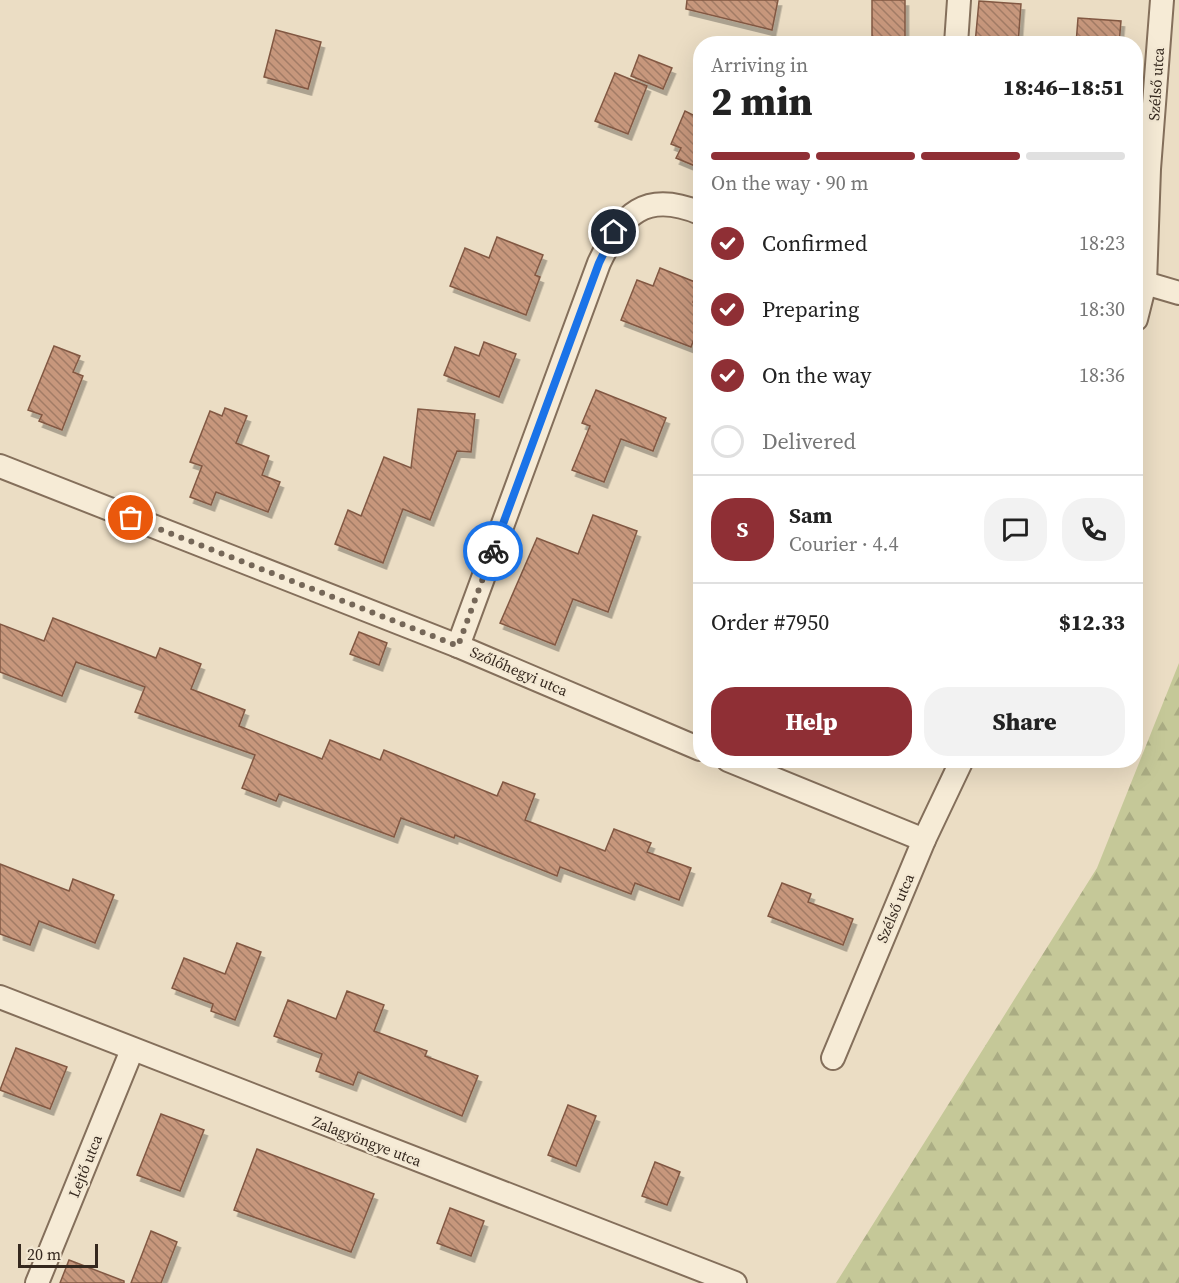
<!DOCTYPE html>
<meta charset="utf-8">
<style>
body{margin:0;font-family:"Source Serif 4",serif;background:#f2f2f2;color:#222;height:100vh;display:flex;flex-direction:column;font-size:22px;white-space:nowrap}
*{box-sizing:border-box;margin:0}
p{font-size:20px;color:#767676}
.icon{flex:none;width:33px;height:33px;fill:none;stroke:currentColor;stroke-width:2;stroke-linecap:round;stroke-linejoin:round}
.map{position:relative;flex:1;overflow:hidden}
.sheet{position:absolute;left:693px;top:36px;width:450px;height:732px;display:flex;flex-direction:column;background:#fff;border-radius:24px;box-shadow:0 6px 24px #0002}
.sheet>*{flex:none}
.scale{position:absolute;left:18px;bottom:15px;width:80px;box-sizing:border-box;padding-left:6px;border:3px solid #35281e;border-top:0;font-size:16px;line-height:21px;white-space:nowrap;color:#35281e;-webkit-text-stroke:4px #f3e8d3;paint-order:stroke}
.pin{position:absolute;display:grid;place-items:center;width:51px;height:51px;color:#fff;margin:-26px;border:3px solid #fff;border-radius:50%;box-shadow:0 2px 6px #0007}
.courier{position:absolute;display:grid;place-items:center;width:60px;height:60px;margin:-30px;border:4px solid #1a73e8;border-radius:50%;background:#fff;color:#222;box-shadow:0 2px 8px #0007}
.overview em{font-style:normal;font-weight:800}
.overview div{display:flex;flex-direction:column-reverse}
.overview{display:flex;align-items:center;justify-content:space-between;height:102px;padding:0 18px}
h1{font-size:39px;font-weight:800;line-height:45px}
.bar{display:grid;grid-template-columns:repeat(4,1fr);gap:9px 6px;align-content:center;height:72px;padding:0 18px}
.bar i{height:8px;border-radius:4px;background:#e0e0e0}
.bar .current{background:#8f2f35}
.bar p{grid-column:span 4}
.line{display:flex;align-items:center;gap:15px;padding:0 18px;border-top:2px solid #e0e0e0}
.line div{flex:1}
.round{display:grid;place-items:center;flex:none;width:63px;height:63px;border-radius:24px;background:#f2f2f2}
ol{padding:0 18px;list-style:none}
li{display:flex;align-items:center;gap:18px;height:66px}
li p{margin-inline-start:auto}
li .icon{padding:6px;border-radius:50%;background:#8f2f35;color:#fff;stroke-width:4}
li:last-child{color:#767676}
li i{width:33px;height:33px;border:3px solid #e0e0e0;border-radius:50%}
.cta{display:flex;gap:12px;margin-top:auto;padding:12px 18px}
.cta a{flex:1;height:69px;border-radius:24px;background:#8f2f35;color:#fff;font-size:24px;font-weight:800;line-height:69px;text-align:center}
.cta a+a{background:#f2f2f2;color:#222}
.map>svg:first-child{display:block}
.forest{fill:url(#forest-firs)}
.building{fill:url(#building-back-hatch);stroke:#825843;stroke-width:1.5;filter:url(#shadow)}
.lines{fill:none;stroke-linecap:round;stroke-linejoin:round}
.street-casing{stroke:#846f5b;stroke-width:26}
.street{stroke:#f6ebd6;stroke-width:22}
.done{stroke:#756758;stroke-width:6;stroke-dasharray:0 10.8}
.route{stroke:#1a73e8;stroke-width:8}
.labels{text-anchor:middle;dominant-baseline:central;stroke-width:4.5;stroke-linejoin:round;paint-order:stroke}
.street-label{font-size:15px;fill:#35281e;stroke:#f3e8d3}
</style>
<div class="map">
<svg width="1179" height="1283" viewBox="0 0 1179 1283">
<defs>
<pattern id="forest-firs" width="22" height="20" patternUnits="userSpaceOnUse" patternTransform="scale(1.5)"><rect width="22" height="20" fill="#c5c898"/><path d="M5 1l3.5 6h-7zM16 11l3.5 6h-7z" fill="#aaac83"/></pattern>
<pattern id="building-back-hatch" width="6" height="6" patternUnits="userSpaceOnUse" patternTransform="scale(1.5)"><rect width="6" height="6" fill="#c7977c"/><path d="M-1 5l2 2M0 0l6 6M5-1l2 2" fill="none" stroke="#a27b65"/></pattern>
<filter id="shadow"><feDropShadow dx="3.5" dy="6" stdDeviation="0" flood-color="#0004"/></filter>
</defs>
<rect width="100%" height="100%" fill="#ebddc4"/>
<polygon class="forest" points="1179,663 1179,1283 836,1283 1097,868"/>
<g class="building">
<polygon points="687,0 778,0 772,30 686,9"/>
<rect x="872" y="0" width="33" height="44"/>
<polygon points="979,1 1021,4 1018,44 975,44"/>
<polygon points="1078,18 1121,21 1119,44 1076,44"/>
<polygon points="276,30 321,42 308,89 264,77"/>
<polygon points="639,55 672,68 663,89 631,76"/>
<polygon points="615,73 647,86 628,134 595,121"/>
<polygon points="700,103 700,168 676,158 681,148 671,144 685,111 695,116"/>
<polygon points="497,237 543,255 535,275 540,277 526,315 450,286 465,248 489,258"/>
<polygon points="660,268 700,284 693,302 700,305 700,323 691,347 621,320 637,280 653,286"/>
<polygon points="484,342 516,354 499,397 444,375 455,347 479,356"/>
<polygon points="54,346 80,356 73,372 83,376 62,430 39,421 42,415 28,410"/>
<polygon points="596,390 666,418 653,451 621,439 604,482 572,470 590,426 582,423"/>
<polygon points="225,408 247,416 236,443 269,456 262,475 280,482 268,512 216,492 211,505 190,497 202,466 190,462 210,411 222,416"/>
<polygon points="418,409 475,414 471,452 457,451 430,520 403,509 383,563 335,544 348,510 361,516 384,457 411,468"/>
<polygon points="593,515 637,531 608,612 573,599 555,645 500,623 537,538 578,554"/>
<polygon points="53,618 156,658 160,648 201,664 191,689 245,710 239,726 322,759 330,740 380,760 384,750 497,796 503,782 535,794 525,820 605,851 614,829 651,843 647,852 691,868 679,900 635,883 631,894 560,867 557,876 455,835 454,838 401,818 394,837 279,794 276,801 242,788 255,755 135,712 145,687 76,662 62,696 0,672 0,624 44,641"/>
<polygon points="359,632 387,643 379,665 350,654"/>
<polygon points="0,864 69,891 73,879 114,895 95,943 39,921 30,945 0,934"/>
<polygon points="782,883 811,894 808,902 853,919 843,945 768,916"/>
<polygon points="237,943 261,952 235,1020 211,1011 213,1004 172,988 184,958 225,974"/>
<polygon points="347,991 384,1005 374,1031 427,1051 425,1056 478,1076 462,1116 358,1072 353,1085 316,1071 322,1054 274,1036 288,1000 336,1019"/>
<polygon points="16,1048 67,1067 50,1109 0,1090"/>
<polygon points="568,1105 596,1116 576,1166 548,1155"/>
<polygon points="161,1114 204,1130 180,1191 137,1175"/>
<polygon points="257,1149 374,1194 351,1252 234,1210"/>
<polygon points="655,1162 680,1172 667,1205 642,1196"/>
<polygon points="450,1208 484,1221 471,1256 437,1243"/>
<polygon points="151,1231 177,1242 161,1283 131,1283"/>
<polygon points="69,1260 124,1281 124,1283 60,1283"/>
</g>
<g class="lines">
<defs>
<g id="street">
<polyline points="956,44 959,0"/>
<polyline points="1145,283 1179,293"/>
<polyline points="1136,319 1145,283 1149,169 1162,0"/>
<polyline points="0,466 458,646 700,749"/>
<path d="M 458,646 L 599,263 C 622,214 645,190 700,213"/>
<polyline points="728,760 924,840"/>
<polyline points="0,997 735,1283"/>
<polyline points="833,1058 924,840 962,760"/>
<polyline points="37,1283 132,1050"/>
</g>
</defs>
<use href="#street" class="street-casing"/>
<use href="#street" class="street"/>
</g>
<g class="lines">
<polyline class="done" points="131,518 458,646 493,551"/>
<polyline class="route" points="493,551 599,263 614,232"/>
</g>
<g class="labels">
<g class="street-label">
<text transform="translate(1156 84) rotate(-86)">Szélső utca</text>
<text transform="translate(519 671) rotate(23)">Szőlőhegyi utca</text>
<text transform="translate(895 908) rotate(-67)">Szélső utca</text>
<text transform="translate(367 1141) rotate(21)">Zalagyöngye utca</text>
<text transform="translate(85 1166) rotate(-68)">Lejtő utca</text>
</g>
</g>
</svg>
<div class="scale">20 m</div>
<div class="pin" style="left:131px;top:518px;background:#ea580c"><svg class="icon" aria-label="bag" viewBox="0 0 24 24"><path d="M5 8h14l-1 12H6zM9 8a3 3 0 0 1 6 0"/></svg></div>
<div class="pin" style="left:614px;top:232px;background:#1f2937"><svg class="icon" aria-label="home" viewBox="0 0 24 24"><path d="M3 11l9-7 9 7M6 9v11h12V9"/></svg></div>
<div class="courier" style="left:493px;top:551px"><svg class="icon" aria-label="bike" viewBox="0 0 24 24"><circle cx="6" cy="16" r="4"/><circle cx="18" cy="16" r="4"/><path d="M6 16l4-8h5l3 8M10 8l3 8H6M13 5h3"/></svg></div>
<section class="sheet">
<div class="overview"><div><h1>2 min</h1><p>Arriving in</p></div><em>18:46–18:51</em></div>
<div class="bar"><i class="current"></i><i class="current"></i><i class="current"></i><i></i><p>On the way · 90 m</p></div>
<ol>
<li><svg class="icon" aria-label="check" viewBox="0 0 24 24"><path d="M5 12l5 5 9-10"/></svg>Confirmed<p>18:23</p></li>
<li><svg class="icon" aria-label="check" viewBox="0 0 24 24"><path d="M5 12l5 5 9-10"/></svg>Preparing<p>18:30</p></li>
<li><svg class="icon" aria-label="check" viewBox="0 0 24 24"><path d="M5 12l5 5 9-10"/></svg>On the way<p>18:36</p></li>
<li><i></i>Delivered</li>
</ol>
<div class="line" style="height:108px"><b class="round" style="background:#8f2f35;color:#fff">S</b><div><b>Sam</b><p>Courier · 4.4</p></div><a class="round"><svg class="icon" aria-label="chat" viewBox="0 0 24 24"><path d="M4 5h16v11H9l-5 4z"/></svg></a><a class="round"><svg class="icon" aria-label="phone" viewBox="0 0 24 24"><path d="M5 4h4l2 5-3 2q2 4 5 5l2-3 5 2v4C11 20 4 13 5 4z"/></svg></a></div>
<div class="line" style="height:78px"><div>Order #7950</div><b>$12.33</b></div>
<div class="cta"><a>Help</a><a>Share</a></div>
</section>
</div>
